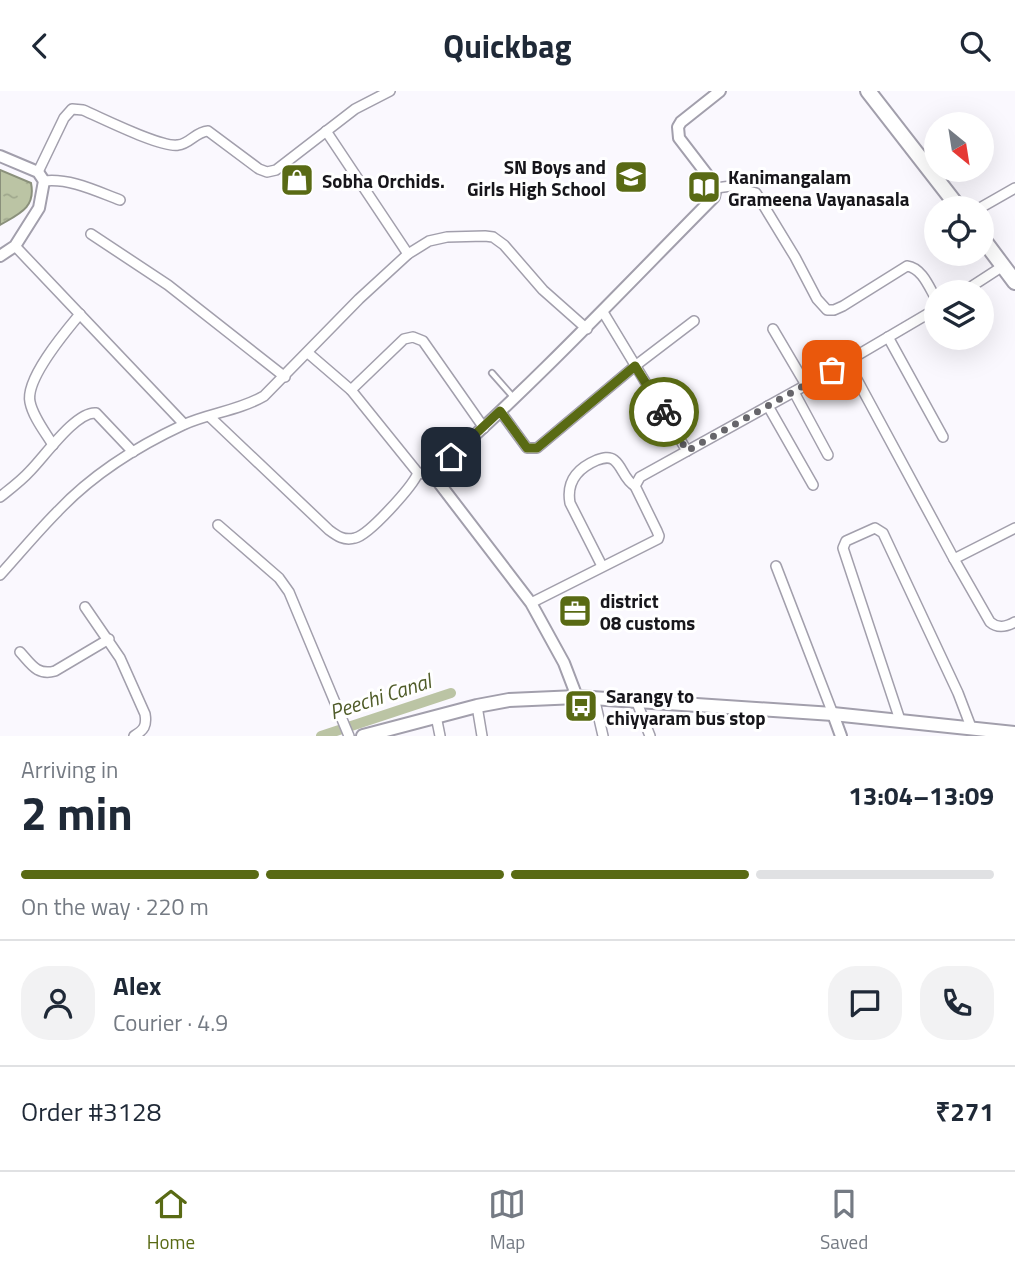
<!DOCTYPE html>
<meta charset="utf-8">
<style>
body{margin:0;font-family:"Titillium Web",sans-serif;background:#f2f2f3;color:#1f2937;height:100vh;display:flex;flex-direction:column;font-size:26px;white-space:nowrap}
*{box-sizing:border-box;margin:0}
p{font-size:23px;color:#747a83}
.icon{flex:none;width:38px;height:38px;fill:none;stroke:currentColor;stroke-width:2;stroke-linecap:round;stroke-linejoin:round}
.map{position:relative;height:645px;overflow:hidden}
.side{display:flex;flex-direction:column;background:#fff;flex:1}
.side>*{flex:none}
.needle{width:46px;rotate:150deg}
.fabs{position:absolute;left:924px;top:21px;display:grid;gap:14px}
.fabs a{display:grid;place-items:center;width:70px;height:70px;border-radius:50%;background:#fff;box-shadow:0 7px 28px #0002;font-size:35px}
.pin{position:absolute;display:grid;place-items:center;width:60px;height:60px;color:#fff;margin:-30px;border-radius:14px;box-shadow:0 4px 10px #0006}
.courier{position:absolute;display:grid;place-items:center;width:70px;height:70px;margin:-35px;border:5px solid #596a14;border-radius:50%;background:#fff;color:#222;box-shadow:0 2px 9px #0007}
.head em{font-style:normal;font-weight:700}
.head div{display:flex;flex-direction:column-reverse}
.head{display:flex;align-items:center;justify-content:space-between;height:119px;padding:0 21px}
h1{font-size:46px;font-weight:700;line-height:52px}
.bar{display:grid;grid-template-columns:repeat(4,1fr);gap:10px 7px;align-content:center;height:84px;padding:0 21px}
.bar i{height:9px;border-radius:5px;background:#e0e1e3}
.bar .active{background:#596a14}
.bar p{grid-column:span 4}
.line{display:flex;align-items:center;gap:18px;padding:0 21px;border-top:2px solid #e0e1e3}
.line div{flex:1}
.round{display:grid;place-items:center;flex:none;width:74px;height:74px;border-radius:28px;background:#f2f2f3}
header{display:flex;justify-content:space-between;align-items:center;height:91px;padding:0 21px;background:#fff;font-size:32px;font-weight:700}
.tab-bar{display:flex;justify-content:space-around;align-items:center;height:98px;border-top:2px solid #e0e1e3;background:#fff;font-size:19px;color:#747a83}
.tab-bar a{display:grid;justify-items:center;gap:4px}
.tab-bar .active{color:#596a14}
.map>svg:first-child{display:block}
.water{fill:url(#water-ripples);stroke:#8a907b;stroke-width:2}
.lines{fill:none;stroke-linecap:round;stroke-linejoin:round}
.canal{stroke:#bbc4a4;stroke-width:10}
.service-casing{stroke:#a29fac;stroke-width:8}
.minor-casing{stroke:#a29fac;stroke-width:12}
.tertiary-casing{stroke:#a29fac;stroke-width:14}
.secondary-casing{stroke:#a29fac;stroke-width:16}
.primary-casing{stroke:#a29fac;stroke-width:18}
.service{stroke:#fff;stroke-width:4.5}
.minor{stroke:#fff;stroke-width:9}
.tertiary{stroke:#fff;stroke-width:10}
.secondary{stroke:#fff;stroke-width:12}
.primary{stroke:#fff;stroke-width:14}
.done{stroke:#66656a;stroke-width:7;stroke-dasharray:0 12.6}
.route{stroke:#596a14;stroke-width:9}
.labels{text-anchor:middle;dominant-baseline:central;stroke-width:6;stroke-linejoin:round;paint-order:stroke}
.poi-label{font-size:19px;font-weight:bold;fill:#17161b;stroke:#fff;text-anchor:start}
.water-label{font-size:21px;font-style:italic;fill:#505c29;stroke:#fff}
</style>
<header><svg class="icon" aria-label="back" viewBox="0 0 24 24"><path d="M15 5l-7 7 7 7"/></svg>Quickbag<svg class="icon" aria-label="search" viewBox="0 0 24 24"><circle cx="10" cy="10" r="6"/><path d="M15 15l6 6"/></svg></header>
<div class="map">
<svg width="1015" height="645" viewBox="0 0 1015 645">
<defs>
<pattern id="water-ripples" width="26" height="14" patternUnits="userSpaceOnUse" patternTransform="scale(1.75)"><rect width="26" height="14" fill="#bbc4a4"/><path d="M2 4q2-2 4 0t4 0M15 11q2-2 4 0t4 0" fill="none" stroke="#a0a88d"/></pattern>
</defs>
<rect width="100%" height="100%" fill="#faf8fe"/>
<path class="water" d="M 0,79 L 31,92 C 36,117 19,123 0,134 Z"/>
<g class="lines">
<polyline class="canal" points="321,645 451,602"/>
<defs>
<polyline id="service" points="492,282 514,307"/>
<g id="minor">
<polyline points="326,40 408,163"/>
<path d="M 38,81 L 64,27 L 72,18 L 83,19 C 102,27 161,57 178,54 C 190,53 195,41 208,40 L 259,78 L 267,81 L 276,79 L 355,18 L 390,0"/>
<path d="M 44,90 C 70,87 96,100 120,109"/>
<path d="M 716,97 L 731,95 L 756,102 L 795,166 L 817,208 L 827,219 L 834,219 L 843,215 L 907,175 C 922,177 929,196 936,208"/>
<polyline points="980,117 1015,97"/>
<polyline points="91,143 168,194 285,286"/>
<polyline points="15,155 184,333"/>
<polyline points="963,201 1003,175"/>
<polyline points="603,221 687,360"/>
<polyline points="773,238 806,294"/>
<polyline points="888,246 943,346"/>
<polyline points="308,262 351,299 418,382"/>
<polyline points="847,270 954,468 1015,437"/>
<polyline points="351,299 404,248 413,246 423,250 484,337"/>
<polyline points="794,301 828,364"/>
<polyline points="768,315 813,394"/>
<polyline points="500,320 527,357 537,357 635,275 694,230"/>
<path d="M 210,326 L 329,439 C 337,445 344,450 355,447 C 369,444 412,396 418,382 L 433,384"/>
<path d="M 53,354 C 45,341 33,326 30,311 C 25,288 65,241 80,223"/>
<path d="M 0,406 C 10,398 21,390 30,380 C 45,365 76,320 96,322 L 133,361"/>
<polyline points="218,434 279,487 289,501 349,645"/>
<path d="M 954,468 L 990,531 C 998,538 1006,536 1015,531"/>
<path d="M 602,475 L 570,412 C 566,390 578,377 597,369 C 603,367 609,365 614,369 C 623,376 624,389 635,395"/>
<polyline points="776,475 833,623"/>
<path d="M 0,484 C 19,463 38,440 58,420 C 92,384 138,355 183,334 C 209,322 238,320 264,305 L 359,208 L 408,163 L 429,150 L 447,146 L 485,145 L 493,146 L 504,154 L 543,199 L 587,238"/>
<polyline points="531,512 658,448 659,445 657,440 635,395 640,386 817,288 936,218"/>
<path d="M 85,516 L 120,567 L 145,623 C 147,635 144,639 134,645"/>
<path d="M 20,561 C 31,573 37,585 55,580 L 109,548"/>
<polyline points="594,606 603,645"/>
<polyline points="636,609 650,645"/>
<polyline points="477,615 482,645"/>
<polyline points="436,625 440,645"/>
<polyline points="900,629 843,457 846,450 875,437 883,442 958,602 971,636"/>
</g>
<g id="tertiary">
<polyline points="0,65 38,81 44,90 39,117 15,155 0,165"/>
<path d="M 577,606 L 564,572 L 531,512 L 433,384 L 435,380 C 533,294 622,199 714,106 L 716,97 L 712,90 L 679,47 L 678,36 L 681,31 L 720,0"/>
<polyline points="833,623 841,645"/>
</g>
<polyline id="secondary" points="363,645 477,615 509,609 577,606 833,623 1015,642"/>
<g id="primary">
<polyline points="868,0 959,117"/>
<polyline points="982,147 1015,191"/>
</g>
</defs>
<use href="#service" class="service-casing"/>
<use href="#minor" class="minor-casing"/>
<use href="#tertiary" class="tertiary-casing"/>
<use href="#secondary" class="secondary-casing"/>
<use href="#primary" class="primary-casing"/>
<use href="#service" class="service"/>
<use href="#minor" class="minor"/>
<use href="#tertiary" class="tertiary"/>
<use href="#secondary" class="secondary"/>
<use href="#primary" class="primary"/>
</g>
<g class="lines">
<polyline class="done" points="664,321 687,360 832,279"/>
<polyline class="route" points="451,366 500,320 527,357 537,357 635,275 664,321"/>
</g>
<defs>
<symbol id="school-square" viewBox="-11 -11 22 22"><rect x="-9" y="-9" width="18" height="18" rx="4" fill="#596a14" stroke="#fff"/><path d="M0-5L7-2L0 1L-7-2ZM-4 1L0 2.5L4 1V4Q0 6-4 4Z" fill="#fff"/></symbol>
<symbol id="shop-square" viewBox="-11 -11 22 22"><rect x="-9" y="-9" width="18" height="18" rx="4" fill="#596a14" stroke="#fff"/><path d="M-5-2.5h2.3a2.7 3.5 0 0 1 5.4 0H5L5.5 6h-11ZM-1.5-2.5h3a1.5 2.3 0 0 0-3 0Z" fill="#fff"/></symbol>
<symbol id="library-square" viewBox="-11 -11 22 22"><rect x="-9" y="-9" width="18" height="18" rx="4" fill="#596a14" stroke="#fff"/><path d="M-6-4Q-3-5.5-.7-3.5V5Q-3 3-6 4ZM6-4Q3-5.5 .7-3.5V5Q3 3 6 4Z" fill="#fff"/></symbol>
<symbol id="office-square" viewBox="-11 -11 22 22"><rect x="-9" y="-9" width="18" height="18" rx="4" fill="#596a14" stroke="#fff"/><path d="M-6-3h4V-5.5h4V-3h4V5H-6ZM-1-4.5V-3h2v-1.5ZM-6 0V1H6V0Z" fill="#fff"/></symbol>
<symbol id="bus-square" viewBox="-11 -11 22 22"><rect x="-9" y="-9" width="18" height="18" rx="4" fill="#596a14" stroke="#fff"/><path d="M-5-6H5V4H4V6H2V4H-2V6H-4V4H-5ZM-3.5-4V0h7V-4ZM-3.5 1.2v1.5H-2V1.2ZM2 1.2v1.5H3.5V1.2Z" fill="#fff"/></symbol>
</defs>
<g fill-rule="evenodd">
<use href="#school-square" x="612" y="67" width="38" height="38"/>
<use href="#shop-square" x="278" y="70" width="38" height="38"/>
<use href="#library-square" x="685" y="77" width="38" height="38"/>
<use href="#office-square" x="556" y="501" width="38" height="38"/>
<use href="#bus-square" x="562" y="596" width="38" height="38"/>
</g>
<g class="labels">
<g class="poi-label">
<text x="606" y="75" text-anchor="end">SN Boys and<tspan x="606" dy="22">Girls High School</tspan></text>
<text x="728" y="85">Kanimangalam<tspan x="728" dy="22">Grameena Vayanasala</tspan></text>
<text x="322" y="89">Sobha Orchids.</text>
<text x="600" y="509">district<tspan x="600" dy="22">08 customs</tspan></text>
<text x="606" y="604">Sarangy to<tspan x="606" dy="22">chiyyaram bus stop</tspan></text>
</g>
<g class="water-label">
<text transform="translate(380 605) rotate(-18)">Peechi Canal</text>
</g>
</g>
</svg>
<div class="fabs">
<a><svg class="needle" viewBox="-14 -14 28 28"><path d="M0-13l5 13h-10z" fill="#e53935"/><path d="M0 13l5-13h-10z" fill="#747a83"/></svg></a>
<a><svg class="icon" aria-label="locate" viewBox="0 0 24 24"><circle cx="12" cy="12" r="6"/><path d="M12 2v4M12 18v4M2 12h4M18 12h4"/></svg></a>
<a><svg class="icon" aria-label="layers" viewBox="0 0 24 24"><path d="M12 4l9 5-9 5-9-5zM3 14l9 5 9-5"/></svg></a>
</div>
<div class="pin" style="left:832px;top:279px;background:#ea580c"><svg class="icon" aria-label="bag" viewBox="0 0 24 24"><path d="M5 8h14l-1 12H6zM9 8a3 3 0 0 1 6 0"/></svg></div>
<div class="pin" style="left:451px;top:366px;background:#1f2937"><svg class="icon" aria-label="home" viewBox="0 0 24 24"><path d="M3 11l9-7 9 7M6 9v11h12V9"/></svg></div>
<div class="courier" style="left:664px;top:321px"><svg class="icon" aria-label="bike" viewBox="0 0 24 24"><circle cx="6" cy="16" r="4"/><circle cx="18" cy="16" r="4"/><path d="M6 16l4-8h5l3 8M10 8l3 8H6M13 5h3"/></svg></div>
</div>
<section class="side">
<div class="head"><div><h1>2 min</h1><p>Arriving in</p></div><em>13:04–13:09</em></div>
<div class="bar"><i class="active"></i><i class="active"></i><i class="active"></i><i></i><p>On the way · 220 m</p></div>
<div class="line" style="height:126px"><a class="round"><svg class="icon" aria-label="person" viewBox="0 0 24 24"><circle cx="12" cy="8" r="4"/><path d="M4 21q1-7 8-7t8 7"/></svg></a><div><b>Alex</b><p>Courier · 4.9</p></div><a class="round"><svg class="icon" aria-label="chat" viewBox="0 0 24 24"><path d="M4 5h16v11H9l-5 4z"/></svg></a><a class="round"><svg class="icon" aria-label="phone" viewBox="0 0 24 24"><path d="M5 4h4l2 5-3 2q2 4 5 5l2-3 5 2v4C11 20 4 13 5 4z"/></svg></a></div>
<div class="line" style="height:91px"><div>Order #3128</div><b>₹271</b></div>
</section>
<nav class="tab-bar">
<a class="active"><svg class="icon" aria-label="home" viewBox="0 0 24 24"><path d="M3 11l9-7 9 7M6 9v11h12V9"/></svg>Home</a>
<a><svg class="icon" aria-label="map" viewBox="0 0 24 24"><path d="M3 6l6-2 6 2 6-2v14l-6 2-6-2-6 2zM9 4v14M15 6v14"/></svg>Map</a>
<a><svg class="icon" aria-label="saved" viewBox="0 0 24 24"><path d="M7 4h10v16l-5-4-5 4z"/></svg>Saved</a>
</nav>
